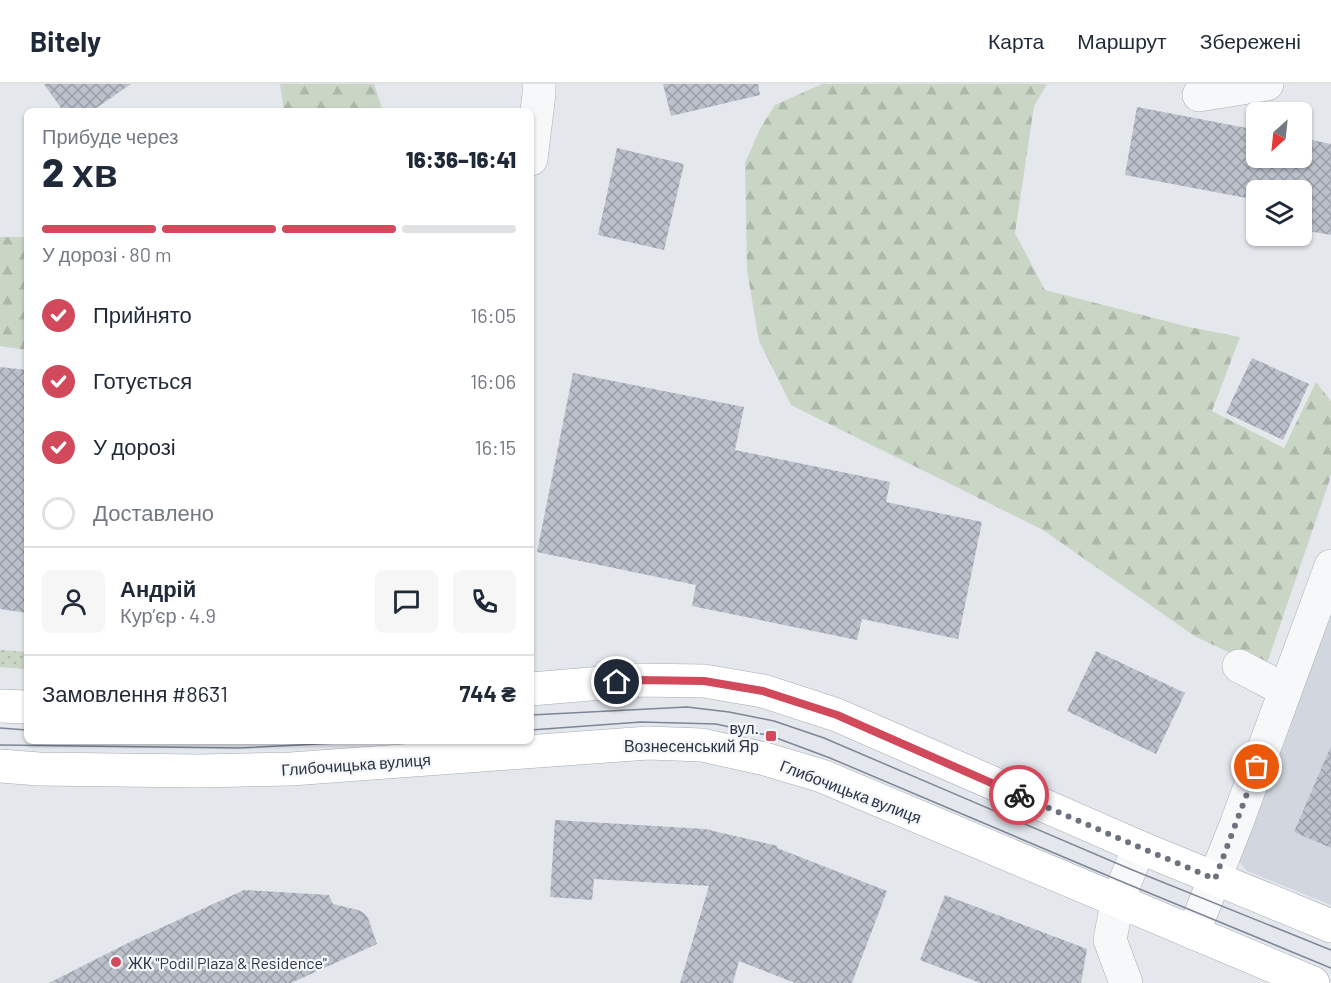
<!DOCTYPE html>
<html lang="uk">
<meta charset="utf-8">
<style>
body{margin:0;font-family:Barlow,sans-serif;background:#f6f6f7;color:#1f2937;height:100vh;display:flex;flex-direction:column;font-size:22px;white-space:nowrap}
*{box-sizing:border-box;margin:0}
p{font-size:20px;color:#747a83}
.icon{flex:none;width:33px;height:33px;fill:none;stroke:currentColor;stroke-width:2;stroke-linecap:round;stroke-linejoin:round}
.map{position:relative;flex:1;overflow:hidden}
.drawer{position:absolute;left:24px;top:24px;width:510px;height:636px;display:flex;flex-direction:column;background:#fff;border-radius:9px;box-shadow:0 2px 4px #0004}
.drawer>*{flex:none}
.needle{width:39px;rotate:207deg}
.buttons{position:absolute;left:1246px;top:18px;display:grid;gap:12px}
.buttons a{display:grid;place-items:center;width:66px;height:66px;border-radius:9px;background:#fff;box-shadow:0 2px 4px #0004;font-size:30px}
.pin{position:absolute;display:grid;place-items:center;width:51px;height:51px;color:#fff;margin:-26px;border:3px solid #fff;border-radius:50%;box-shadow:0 2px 6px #0007}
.courier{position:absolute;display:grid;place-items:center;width:60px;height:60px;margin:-30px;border:4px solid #d1495b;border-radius:50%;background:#fff;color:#222;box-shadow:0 2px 8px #0007}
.head em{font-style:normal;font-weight:800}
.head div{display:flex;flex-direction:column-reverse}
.head{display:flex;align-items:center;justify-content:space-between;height:102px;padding:0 18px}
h1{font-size:39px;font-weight:800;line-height:45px}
.bar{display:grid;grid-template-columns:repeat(4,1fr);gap:9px 6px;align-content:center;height:72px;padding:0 18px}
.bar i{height:8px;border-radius:4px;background:#e0e1e3}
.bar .on{background:#d1495b}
.bar p{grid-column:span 4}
.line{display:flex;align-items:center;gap:15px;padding:0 18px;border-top:2px solid #e0e1e3}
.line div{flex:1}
.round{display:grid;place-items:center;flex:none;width:63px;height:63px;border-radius:9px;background:#f6f6f7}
ol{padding:0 18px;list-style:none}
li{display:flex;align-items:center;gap:18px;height:66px}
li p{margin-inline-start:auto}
li .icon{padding:6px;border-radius:50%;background:#d1495b;color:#fff;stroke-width:4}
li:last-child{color:#747a83}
li i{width:33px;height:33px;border:3px solid #e0e1e3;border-radius:50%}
header{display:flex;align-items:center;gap:36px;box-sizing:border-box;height:84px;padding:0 30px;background:#fff;border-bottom:2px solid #e0e1e3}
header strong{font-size:28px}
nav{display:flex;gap:33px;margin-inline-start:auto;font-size:21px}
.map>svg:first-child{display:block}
.built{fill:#d2d6de}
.green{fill:url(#green-dots)}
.forest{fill:url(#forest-firs)}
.building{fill:url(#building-cross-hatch)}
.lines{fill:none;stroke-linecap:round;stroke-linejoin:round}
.minor-casing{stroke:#a9aeb7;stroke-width:34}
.major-casing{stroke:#a3abb8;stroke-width:34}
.minor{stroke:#f7f8fa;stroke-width:33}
.major{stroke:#fff;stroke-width:33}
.tram{stroke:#7d8696;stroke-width:1.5}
.done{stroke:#6c737f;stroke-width:6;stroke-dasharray:0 10.8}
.route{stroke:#d1495b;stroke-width:8}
.poi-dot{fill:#d1495b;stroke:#f4f6f9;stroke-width:2}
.labels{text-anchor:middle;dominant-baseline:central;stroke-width:4.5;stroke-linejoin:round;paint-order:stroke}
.poi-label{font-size:16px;fill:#2b3445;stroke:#f4f6f9;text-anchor:end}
.street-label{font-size:16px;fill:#2b3445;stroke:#f4f6f9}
</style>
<header>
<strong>Bitely</strong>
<nav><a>Карта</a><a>Маршрут</a><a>Збережені</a></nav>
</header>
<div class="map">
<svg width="1331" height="899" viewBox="0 0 1331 899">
<defs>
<pattern id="green-dots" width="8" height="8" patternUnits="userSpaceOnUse" patternTransform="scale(1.5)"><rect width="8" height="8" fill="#c9d6c5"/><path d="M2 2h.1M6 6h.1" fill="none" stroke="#adb8ab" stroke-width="1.8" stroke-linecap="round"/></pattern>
<pattern id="forest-firs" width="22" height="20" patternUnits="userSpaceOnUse" patternTransform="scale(1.5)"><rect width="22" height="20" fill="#c9d6c5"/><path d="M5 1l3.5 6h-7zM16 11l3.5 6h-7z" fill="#adb8ab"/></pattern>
<pattern id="building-cross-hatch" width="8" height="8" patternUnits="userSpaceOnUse" patternTransform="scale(1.5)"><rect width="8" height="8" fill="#bbc0ca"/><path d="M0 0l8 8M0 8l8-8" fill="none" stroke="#989da6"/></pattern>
</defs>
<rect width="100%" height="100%" fill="#e4e7ec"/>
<polygon class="built" points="1331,501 1331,821 1247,787 1238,776"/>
<polygon class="green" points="0,566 27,568 27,585 0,583"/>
<g class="forest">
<polygon points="280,0 374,0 383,27 284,27"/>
<polygon points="822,0 1047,0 1034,22 1015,149 1045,206 1189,243 1240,253 1212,327 1284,364 1316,298 1331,317 1331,390 1329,398 1265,585 1196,553 1043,446 791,321 759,257 747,186 745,79 760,45 775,21"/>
<polygon points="0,153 27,153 27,266 0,262"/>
</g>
<g class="building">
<polygon points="44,0 131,0 92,27 63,27"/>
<polygon points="663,0 758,0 760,11 671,32"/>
<polygon points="1137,23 1257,46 1257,74 1302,74 1302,54 1331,60 1331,151 1302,146 1302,106 1257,106 1257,116 1125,91"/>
<polygon points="617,64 684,80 664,166 598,151"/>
<polygon points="1252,274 1309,300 1283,356 1226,329"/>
<polygon points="0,283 27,286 27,529 0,525"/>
<polygon points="573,289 744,323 735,366 890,398 886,418 982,438 958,555 862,535 857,556 692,522 696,501 537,468"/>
<polygon points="1096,567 1185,609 1156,670 1067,627"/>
<polygon points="1331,662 1331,764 1294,748"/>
<polygon points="555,736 705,745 778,762 777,764 887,807 852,899 795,899 739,877 733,899 680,899 709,802 594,795 592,816 550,813"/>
<polygon points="244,806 329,811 333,820 358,826 364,829 368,834 377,860 291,899 49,899 132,857"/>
<polygon points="945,811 1087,865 1081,899 980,899 920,876"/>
</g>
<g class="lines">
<defs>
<g id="minor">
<polyline points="1199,11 1267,0"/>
<polyline points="531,75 539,10 539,0"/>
<polyline points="1239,582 1285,606"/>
<polyline points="1193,849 1236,741 1331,482"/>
<polyline points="1126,899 1110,856 1117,818 1139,763"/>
</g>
<g id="major">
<polyline points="531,605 638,596 704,597 763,607 837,631 1139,763 1331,842"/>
<polyline points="0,622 27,623"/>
<polyline points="0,682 39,685 199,687 291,685 648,659 702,661 765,675 822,692 1313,899"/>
</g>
</defs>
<use href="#minor" class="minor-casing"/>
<use href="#major" class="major-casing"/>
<use href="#minor" class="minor"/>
<use href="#major" class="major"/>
<g class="tram">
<polyline points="531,631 687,623 729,628 774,637 824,654 1130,785 1331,866"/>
<polyline points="0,644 27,646"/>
<polyline points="531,646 641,638 716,640 771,652 830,674 1125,799 1331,884"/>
<polyline points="0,661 239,664 377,657"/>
</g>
</g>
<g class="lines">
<polyline class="done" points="1019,711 1139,763 1215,795 1257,683"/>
<polyline class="route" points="617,598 638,596 704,597 763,607 837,631 1019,711"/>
</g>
<g class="poi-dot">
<rect x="765" y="646" width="12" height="12" rx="3"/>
<circle cx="116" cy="878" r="6"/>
</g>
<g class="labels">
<g class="poi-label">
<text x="759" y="643">вул.<tspan x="759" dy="18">Вознесенський Яр</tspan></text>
<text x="128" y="878" text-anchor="start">ЖК "Podil Plaza &amp; Residence"</text>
</g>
<g class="street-label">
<text transform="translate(356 680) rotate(-4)">Глибочицька вулиця</text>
<text transform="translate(851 707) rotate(21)">Глибочицька вулиця</text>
</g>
</g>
</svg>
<div class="buttons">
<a><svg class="needle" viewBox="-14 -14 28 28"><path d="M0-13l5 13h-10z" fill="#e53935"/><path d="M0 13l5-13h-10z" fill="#747a83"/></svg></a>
<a><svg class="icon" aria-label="layers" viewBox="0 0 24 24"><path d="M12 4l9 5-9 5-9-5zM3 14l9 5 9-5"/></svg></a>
</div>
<div class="pin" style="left:1257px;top:683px;background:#ea580c"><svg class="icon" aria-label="bag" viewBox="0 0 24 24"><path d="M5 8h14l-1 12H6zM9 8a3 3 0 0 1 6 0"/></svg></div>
<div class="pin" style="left:617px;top:598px;background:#1f2937"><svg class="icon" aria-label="home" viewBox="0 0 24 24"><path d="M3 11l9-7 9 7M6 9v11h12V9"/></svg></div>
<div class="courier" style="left:1019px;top:711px"><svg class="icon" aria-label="bike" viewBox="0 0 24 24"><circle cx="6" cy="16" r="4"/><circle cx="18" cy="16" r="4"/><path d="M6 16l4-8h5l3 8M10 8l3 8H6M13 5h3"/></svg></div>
<section class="drawer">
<div class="head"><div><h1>2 хв</h1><p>Прибуде через</p></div><em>16:36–16:41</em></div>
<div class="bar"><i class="on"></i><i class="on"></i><i class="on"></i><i></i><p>У дорозі · 80 m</p></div>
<ol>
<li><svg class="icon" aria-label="check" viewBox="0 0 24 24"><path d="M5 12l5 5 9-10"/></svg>Прийнято<p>16:05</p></li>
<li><svg class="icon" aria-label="check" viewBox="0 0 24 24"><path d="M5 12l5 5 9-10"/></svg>Готується<p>16:06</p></li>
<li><svg class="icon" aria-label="check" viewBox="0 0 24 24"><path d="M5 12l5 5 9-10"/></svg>У дорозі<p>16:15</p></li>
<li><i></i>Доставлено</li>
</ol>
<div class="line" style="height:108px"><a class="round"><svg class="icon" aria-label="person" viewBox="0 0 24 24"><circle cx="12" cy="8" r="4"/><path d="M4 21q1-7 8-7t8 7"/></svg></a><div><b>Андрій</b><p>Кур’єр · 4.9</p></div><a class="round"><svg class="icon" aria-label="chat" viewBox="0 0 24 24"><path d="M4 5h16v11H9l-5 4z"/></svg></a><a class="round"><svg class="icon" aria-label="phone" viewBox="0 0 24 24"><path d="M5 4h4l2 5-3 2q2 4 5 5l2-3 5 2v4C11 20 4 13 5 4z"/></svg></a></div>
<div class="line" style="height:78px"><div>Замовлення #8631</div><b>744 ₴</b></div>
</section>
</div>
